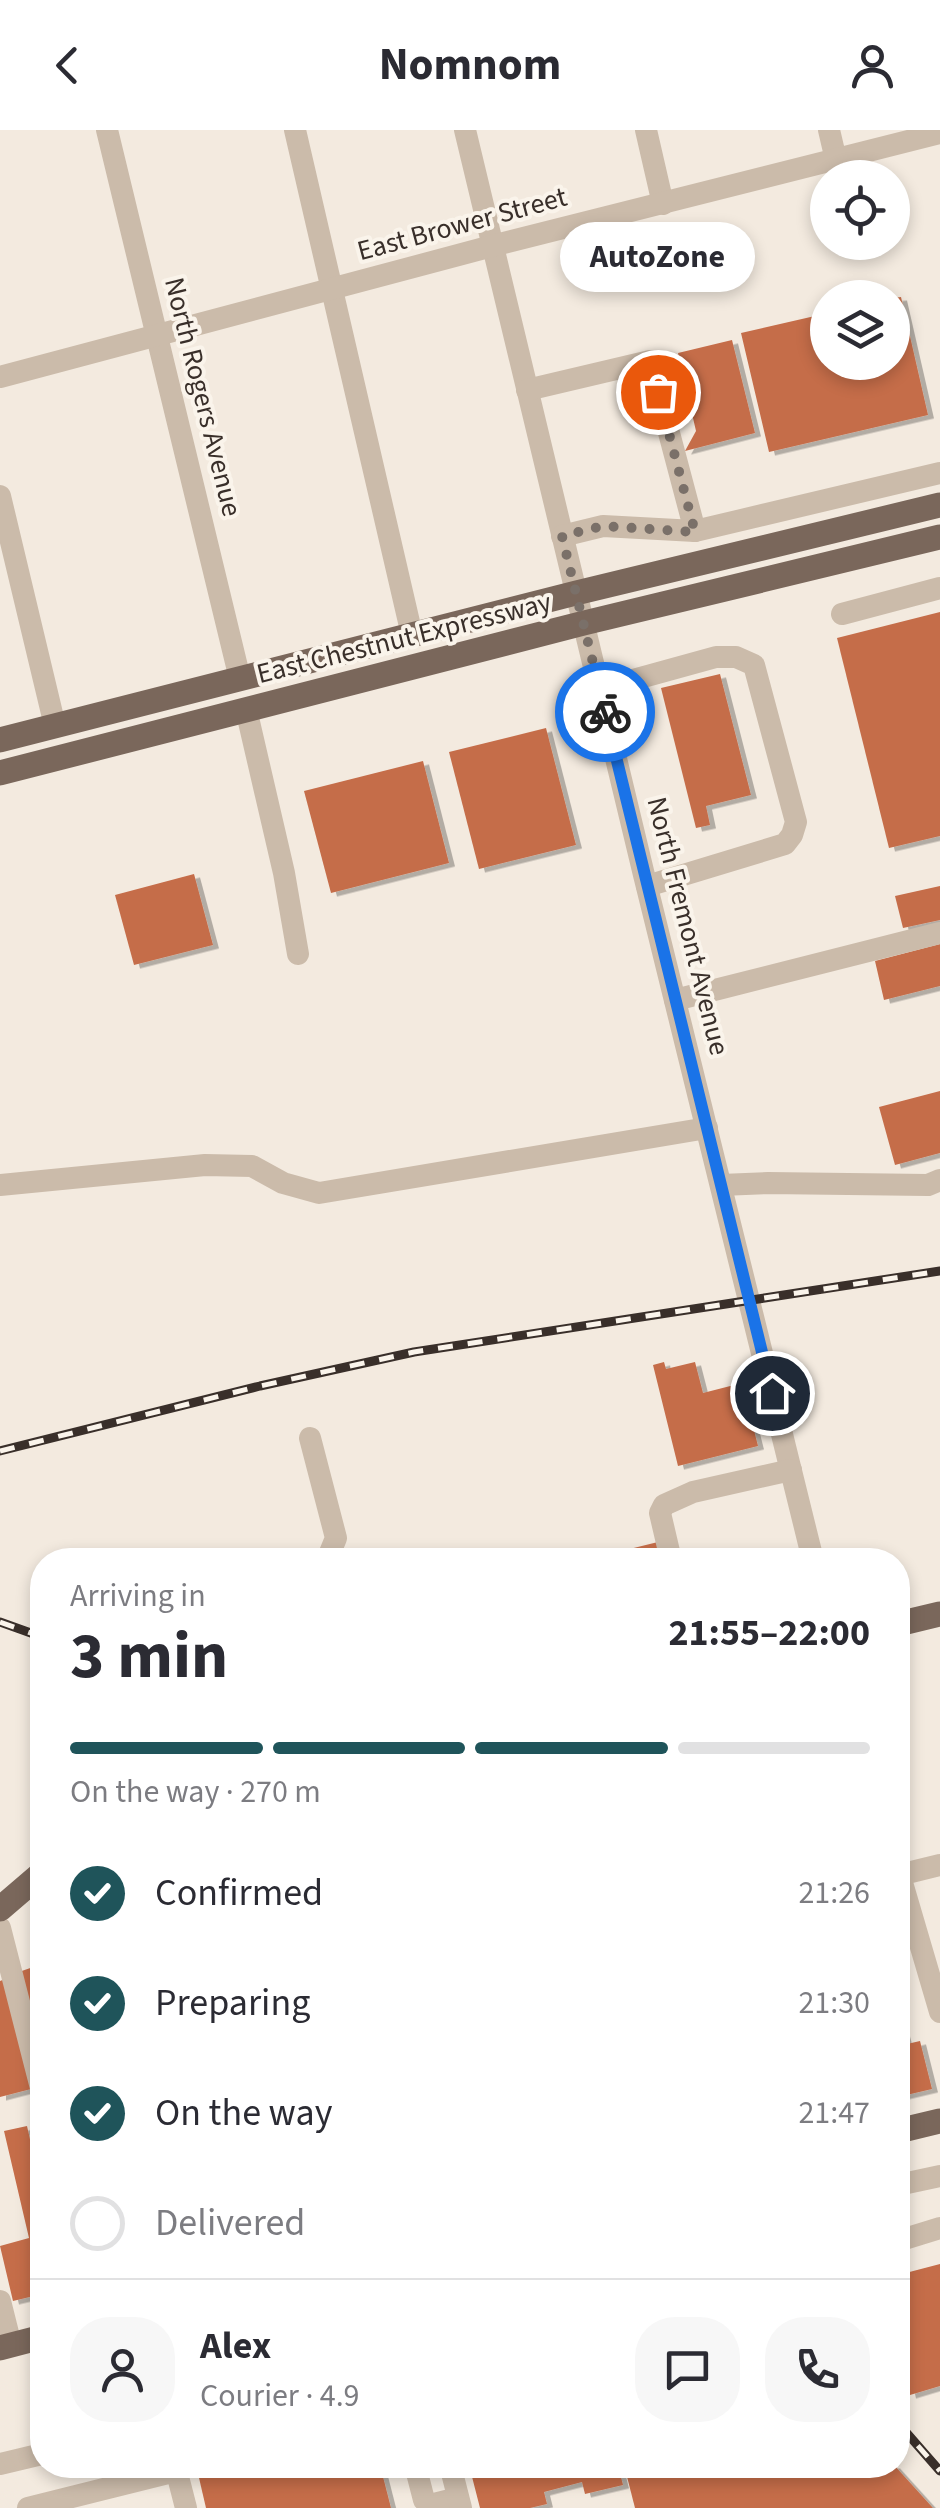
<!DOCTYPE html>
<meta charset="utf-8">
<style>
body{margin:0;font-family:"Source Sans 3",sans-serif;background:#f7f7f7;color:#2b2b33;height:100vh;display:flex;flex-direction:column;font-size:38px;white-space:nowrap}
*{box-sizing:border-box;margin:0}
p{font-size:32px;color:#7c7c81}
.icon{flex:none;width:55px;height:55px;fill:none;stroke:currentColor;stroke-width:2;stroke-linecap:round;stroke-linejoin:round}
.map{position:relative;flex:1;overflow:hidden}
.panel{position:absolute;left:30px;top:1418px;width:880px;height:930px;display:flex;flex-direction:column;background:#fff;border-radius:40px;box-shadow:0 5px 15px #0003}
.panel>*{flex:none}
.controls{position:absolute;left:810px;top:30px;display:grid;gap:20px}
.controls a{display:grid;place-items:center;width:100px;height:100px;border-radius:50%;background:#fff;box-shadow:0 5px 15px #0003;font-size:50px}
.pin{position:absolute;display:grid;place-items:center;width:85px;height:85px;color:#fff;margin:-42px;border:5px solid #fff;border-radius:50%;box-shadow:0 2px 10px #0007}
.courier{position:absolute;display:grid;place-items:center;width:100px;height:100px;margin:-50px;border:8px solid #1a73e8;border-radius:50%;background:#fff;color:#222;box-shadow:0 2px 12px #0007}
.bubble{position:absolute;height:70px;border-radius:35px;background:#fff;box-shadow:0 5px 15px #0003;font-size:32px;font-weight:700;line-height:70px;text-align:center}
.headline em{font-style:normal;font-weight:700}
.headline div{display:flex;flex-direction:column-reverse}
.headline{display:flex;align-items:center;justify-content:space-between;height:170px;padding:0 40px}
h1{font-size:65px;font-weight:700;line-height:75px}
.bar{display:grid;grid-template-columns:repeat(4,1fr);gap:15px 10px;align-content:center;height:120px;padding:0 40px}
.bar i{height:12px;border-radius:8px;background:#e1e1e2}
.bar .current{background:#1f545a}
.bar p{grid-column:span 4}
.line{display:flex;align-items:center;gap:25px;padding:0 40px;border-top:2px solid #e1e1e2}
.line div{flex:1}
.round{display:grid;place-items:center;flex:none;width:105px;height:105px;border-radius:40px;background:#f7f7f7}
ol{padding:0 40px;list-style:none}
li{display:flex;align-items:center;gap:30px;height:110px}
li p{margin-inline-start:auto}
li .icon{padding:10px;border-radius:50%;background:#1f545a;color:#fff;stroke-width:4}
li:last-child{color:#7c7c81}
li i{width:55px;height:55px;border:5px solid #e1e1e2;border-radius:50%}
header{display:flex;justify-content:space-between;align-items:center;height:130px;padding:0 40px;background:#fff;font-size:45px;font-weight:700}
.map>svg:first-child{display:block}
.building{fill:#c56d4a;filter:url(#shadow)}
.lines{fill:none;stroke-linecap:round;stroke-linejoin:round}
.minor{stroke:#cbbbaa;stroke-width:22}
.major{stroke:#7a675b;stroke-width:25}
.rail-casing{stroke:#392f2a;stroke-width:9}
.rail{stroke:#faf4eb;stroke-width:5;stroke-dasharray:15;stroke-linecap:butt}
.done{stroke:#7a7069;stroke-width:10;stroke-dasharray:0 18}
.route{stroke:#1a73e8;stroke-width:12}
.labels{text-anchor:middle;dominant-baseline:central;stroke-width:8;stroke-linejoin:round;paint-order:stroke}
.street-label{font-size:28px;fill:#392f2a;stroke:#faf4eb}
</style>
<header><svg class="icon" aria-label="back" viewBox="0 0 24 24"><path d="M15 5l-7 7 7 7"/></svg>Nomnom<svg class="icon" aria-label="person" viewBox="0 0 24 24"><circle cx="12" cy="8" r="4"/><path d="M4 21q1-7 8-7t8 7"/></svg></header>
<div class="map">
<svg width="940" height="2378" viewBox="0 0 940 2378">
<defs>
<filter id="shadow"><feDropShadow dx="6" dy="3.5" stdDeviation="0" flood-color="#0004"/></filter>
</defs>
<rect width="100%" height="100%" fill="#f3eadf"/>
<g class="building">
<polygon points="901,167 928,285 769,322 741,203 828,183 828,232 892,232 892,168"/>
<polygon points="732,210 755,303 685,321 696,301 678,223"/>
<polygon points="940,482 940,706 889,718 837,508"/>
<polygon points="720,544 751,665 706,676 710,695 696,698 661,558"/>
<polygon points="546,598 576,715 479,739 449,622"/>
<polygon points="423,631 449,733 331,763 304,661"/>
<polygon points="194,744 213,815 134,835 115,765"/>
<polygon points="940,756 940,790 903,798 895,766"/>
<polygon points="940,814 940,856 884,870 875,831"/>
<polygon points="940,961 940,1023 895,1035 879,977"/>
<polygon points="664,1232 666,1239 695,1232 703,1263 742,1253 758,1316 678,1336 653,1235"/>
<polygon points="658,1412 662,1430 590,1430 589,1429"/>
<polygon points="42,1805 42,1936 16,1843 36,1836 30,1808"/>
<polygon points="5,1849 31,1959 0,1967 0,1851"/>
<polygon points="898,1881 907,1914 920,1911 932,1959 898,1967"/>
<polygon points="27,1996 42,2063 42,2164 13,2171 0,2116 29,2108 4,2001"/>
<polygon points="940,2134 940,2256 910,2265 905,2242 898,2243 898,2145"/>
<polygon points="196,2335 380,2335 391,2378 206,2378"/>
<polygon points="469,2335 618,2335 623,2355 585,2364 582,2352 544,2362 547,2374 530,2378 480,2378"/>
<polygon points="624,2335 894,2335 933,2378 635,2378"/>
</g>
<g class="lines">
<g class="minor">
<polyline points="107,0 240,549"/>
<polyline points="295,0 412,505"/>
<polyline points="465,0 644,745 813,1430"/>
<polyline points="646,0 663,74"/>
<polyline points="829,0 836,30"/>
<polyline points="0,247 492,116 940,3"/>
<polyline points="527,260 650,231 695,401"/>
<polyline points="0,366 55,596"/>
<polyline points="562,406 603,396 695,401 940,343"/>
<polyline points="842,484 940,458"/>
<polyline points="600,559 716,527 736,527 754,535 796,692 792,705 785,714 647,756"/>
<polyline points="246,579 284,743 298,824"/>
<polyline points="675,870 940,803"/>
<polyline points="0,1055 205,1035 252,1036 283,1053 319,1063 707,998"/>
<polyline points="721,1055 768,1053 928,1055 940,1050"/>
<polyline points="310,1308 336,1408 327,1430"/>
<polyline points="671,1430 660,1383 664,1375 693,1362 791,1340"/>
<polyline points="898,1739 940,1882"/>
<polyline points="899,1745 940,1735"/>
<polyline points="0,1798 42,1962"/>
<polyline points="42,2002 42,2006"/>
<polyline points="898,2055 940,2046"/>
<polyline points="898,2111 940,2098"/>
<polyline points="0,2171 11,2215"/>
<polyline points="0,2334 42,2324"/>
<polyline points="175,2335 186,2378"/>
<polyline points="415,2335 424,2370 430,2375 458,2368"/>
<polyline points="450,2335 461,2378"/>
<polyline points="28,2378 176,2341"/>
</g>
<g class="major">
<polyline points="0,610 576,463 940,375"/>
<polyline points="0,643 584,493 940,407"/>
<polyline points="898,1494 940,1484"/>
<polyline points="0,1779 42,1743"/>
<polyline points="898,2001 940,1991"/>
<polyline points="0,2218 42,2207"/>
</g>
<defs>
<g id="rail">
<polyline points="0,1321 260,1256 414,1222 940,1141"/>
<polyline points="0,1492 42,1507"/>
<polyline points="898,2293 940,2341"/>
</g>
</defs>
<use href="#rail" class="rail-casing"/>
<use href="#rail" class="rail"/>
</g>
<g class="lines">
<polyline class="done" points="605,582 562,406 603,396 695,402 658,262"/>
<polyline class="route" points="605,582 772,1263"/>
</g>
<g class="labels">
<g class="street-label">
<text transform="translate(462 94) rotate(-15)">East Brower Street</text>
<text transform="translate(203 267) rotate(76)">North Rogers Avenue</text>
<text transform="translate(404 508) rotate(-14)">East Chestnut Expressway</text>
<text transform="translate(688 796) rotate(76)">North Fremont Avenue</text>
</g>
</g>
</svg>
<div class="controls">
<a><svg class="icon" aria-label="locate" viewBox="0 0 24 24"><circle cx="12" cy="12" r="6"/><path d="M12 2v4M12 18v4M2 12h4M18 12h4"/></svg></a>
<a><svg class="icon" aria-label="layers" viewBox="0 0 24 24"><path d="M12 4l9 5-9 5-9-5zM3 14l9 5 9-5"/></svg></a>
</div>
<div class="pin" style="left:658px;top:262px;background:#ea580c"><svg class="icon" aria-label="bag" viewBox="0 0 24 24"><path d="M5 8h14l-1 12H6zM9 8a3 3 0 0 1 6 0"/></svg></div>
<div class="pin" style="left:772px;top:1263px;background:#1f2937"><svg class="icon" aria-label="home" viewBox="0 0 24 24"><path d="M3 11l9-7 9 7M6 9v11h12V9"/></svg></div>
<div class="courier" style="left:605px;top:582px"><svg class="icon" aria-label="bike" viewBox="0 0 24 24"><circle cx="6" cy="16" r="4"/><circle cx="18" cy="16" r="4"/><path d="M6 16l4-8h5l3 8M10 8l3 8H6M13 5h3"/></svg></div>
<div class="bubble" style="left:560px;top:92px;width:195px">AutoZone</div>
<section class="panel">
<div class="headline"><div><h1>3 min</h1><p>Arriving in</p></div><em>21:55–22:00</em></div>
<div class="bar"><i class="current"></i><i class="current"></i><i class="current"></i><i></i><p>On the way · 270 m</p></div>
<ol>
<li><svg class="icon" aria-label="check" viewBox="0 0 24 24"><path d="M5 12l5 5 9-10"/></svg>Confirmed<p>21:26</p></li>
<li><svg class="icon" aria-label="check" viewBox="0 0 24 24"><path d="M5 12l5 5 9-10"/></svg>Preparing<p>21:30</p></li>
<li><svg class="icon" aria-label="check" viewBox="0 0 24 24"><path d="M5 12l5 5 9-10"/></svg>On the way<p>21:47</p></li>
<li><i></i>Delivered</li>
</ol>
<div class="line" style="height:180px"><a class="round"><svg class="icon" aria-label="person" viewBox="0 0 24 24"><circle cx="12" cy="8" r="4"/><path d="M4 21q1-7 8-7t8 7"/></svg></a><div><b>Alex</b><p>Courier · 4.9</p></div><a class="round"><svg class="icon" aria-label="chat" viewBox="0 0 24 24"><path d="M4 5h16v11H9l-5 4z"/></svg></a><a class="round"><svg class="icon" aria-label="phone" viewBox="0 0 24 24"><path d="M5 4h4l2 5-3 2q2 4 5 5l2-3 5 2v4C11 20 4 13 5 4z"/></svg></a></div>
</section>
</div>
